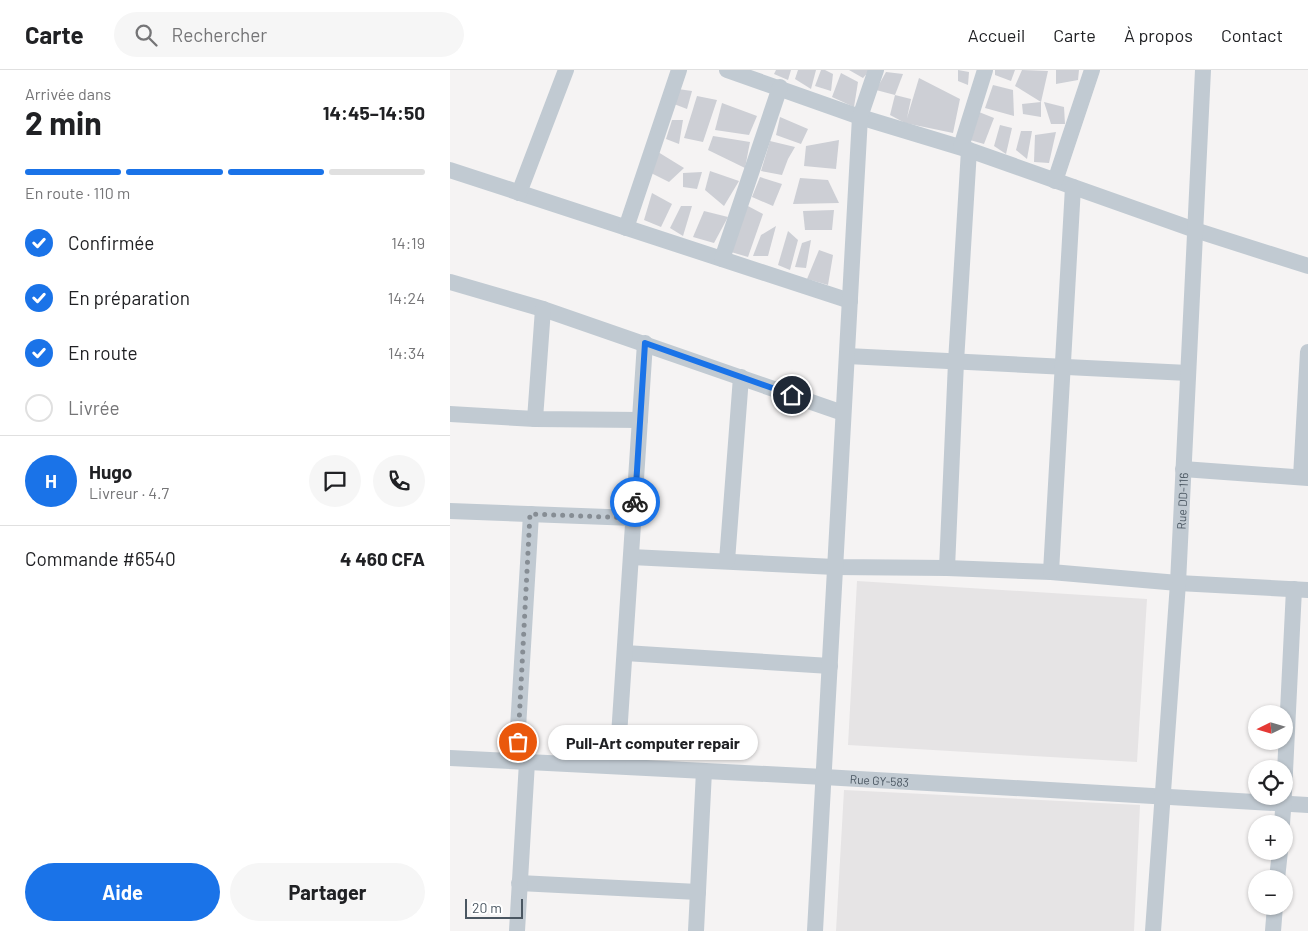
<!DOCTYPE html>
<html lang="fr">
<meta charset="utf-8">
<style>
body{margin:0;font-family:Barlow,sans-serif;background:#f6f6f6;color:#202124;height:100vh;display:flex;flex-direction:column;font-size:19px;white-space:nowrap}
*{box-sizing:border-box;margin:0}
p{font-size:16px;color:#757577}
.icon{flex:none;width:28px;height:28px;fill:none;stroke:currentColor;stroke-width:2;stroke-linecap:round;stroke-linejoin:round}
.map{position:relative;flex:1;overflow:hidden}
.side{display:flex;flex-direction:column;background:#fff;width:450px}
.side>*{flex:none}
.needle{width:32px;rotate:265deg}
.controls{position:absolute;left:798px;top:635px;display:grid;gap:10px}
.controls a{display:grid;place-items:center;width:45px;height:45px;border-radius:50%;background:#fff;box-shadow:0 1px 4px #0004;font-size:25px}
.scale{position:absolute;left:15px;bottom:12px;width:58px;box-sizing:border-box;padding-left:5px;border:2px solid #4a5661;border-top:0;font-size:14px;line-height:18px;white-space:nowrap;color:#4a5661;-webkit-text-stroke:4px #fff;paint-order:stroke}
.pin{position:absolute;display:grid;place-items:center;width:42px;height:42px;color:#fff;margin:-21px;border:2px solid #fff;border-radius:50%;box-shadow:0 1px 5px #0007}
.courier{position:absolute;display:grid;place-items:center;width:50px;height:50px;margin:-25px;border:4px solid #1a73e8;border-radius:50%;background:#fff;color:#222;box-shadow:0 1px 6px #0007}
.bubble{position:absolute;height:35px;border-radius:18px;background:#fff;box-shadow:0 1px 4px #0004;font-size:16px;font-weight:700;line-height:35px;text-align:center}
.headline em{font-style:normal;font-weight:700}
.headline div{display:flex;flex-direction:column-reverse}
.headline{display:flex;align-items:center;justify-content:space-between;height:85px;padding:0 25px}
h1{font-size:32px;font-weight:700;line-height:38px}
.bar{display:grid;grid-template-columns:repeat(4,1fr);gap:8px 5px;align-content:center;height:60px;padding:0 25px}
.bar i{height:6px;border-radius:4px;background:#e0e0e0}
.bar .current{background:#1a73e8}
.bar p{grid-column:span 4}
.line{display:flex;align-items:center;gap:12px;padding:0 25px;border-top:1px solid #e0e0e0}
.line div{flex:1}
.round{display:grid;place-items:center;flex:none;width:52px;height:52px;border-radius:26px;background:#f6f6f6}
ol{padding:0 25px;list-style:none}
li{display:flex;align-items:center;gap:15px;height:55px}
li p{margin-inline-start:auto}
li .icon{padding:5px;border-radius:50%;background:#1a73e8;color:#fff;stroke-width:4}
li:last-child{color:#757577}
li i{width:28px;height:28px;border:2px solid #e0e0e0;border-radius:50%}
.action{display:flex;gap:10px;margin-top:auto;padding:10px 25px}
.action a{flex:1;height:58px;border-radius:30px;background:#1a73e8;color:#fff;font-size:20px;font-weight:700;line-height:58px;text-align:center}
.action a+a{background:#f6f6f6;color:#202124}
header{display:flex;align-items:center;gap:30px;box-sizing:border-box;height:70px;padding:0 25px;background:#fff;border-bottom:1px solid #e0e0e0}
header strong{font-size:24px}
nav{display:flex;gap:28px;margin-inline-start:auto;font-size:18px}
.search{width:350px;height:45px;background:#f6f6f6;display:flex;align-items:center;gap:12px;box-sizing:border-box;padding:0 18px;border-radius:28px;color:#757577;font-size:19px}
main{display:flex;flex:1;min-height:0}
.map>svg:first-child{display:block}
.education{fill:#e6e4e5}
.building{fill:#cdcfd5}
.lines{fill:none;stroke-linecap:round;stroke-linejoin:round}
.street{stroke:#c1cad2;stroke-width:16}
.done{stroke:#868d94;stroke-width:5;stroke-dasharray:0 9}
.route{stroke:#1a73e8;stroke-width:6}
.labels{text-anchor:middle;dominant-baseline:central;stroke-width:4;stroke-linejoin:round;paint-order:stroke}
.street-label{font-size:12px;fill:#4a5661;stroke:#fff}
</style>
<header>
<strong>Carte</strong>
<div class="search"><svg class="icon" aria-label="search" viewBox="0 0 24 24"><circle cx="10" cy="10" r="6"/><path d="M15 15l6 6"/></svg>Rechercher</div>
<nav><a>Accueil</a><a>Carte</a><a>À propos</a><a>Contact</a></nav>
</header>
<main>
<section class="side">
<div class="headline"><div><h1>2 min</h1><p>Arrivée dans</p></div><em>14:45–14:50</em></div>
<div class="bar"><i class="current"></i><i class="current"></i><i class="current"></i><i></i><p>En route · 110 m</p></div>
<ol>
<li><svg class="icon" aria-label="check" viewBox="0 0 24 24"><path d="M5 12l5 5 9-10"/></svg>Confirmée<p>14:19</p></li>
<li><svg class="icon" aria-label="check" viewBox="0 0 24 24"><path d="M5 12l5 5 9-10"/></svg>En préparation<p>14:24</p></li>
<li><svg class="icon" aria-label="check" viewBox="0 0 24 24"><path d="M5 12l5 5 9-10"/></svg>En route<p>14:34</p></li>
<li><i></i>Livrée</li>
</ol>
<div class="line" style="height:90px"><b class="round" style="background:#1a73e8;color:#fff">H</b><div><b>Hugo</b><p>Livreur · 4.7</p></div><a class="round"><svg class="icon" aria-label="chat" viewBox="0 0 24 24"><path d="M4 5h16v11H9l-5 4z"/></svg></a><a class="round"><svg class="icon" aria-label="phone" viewBox="0 0 24 24"><path d="M5 4h4l2 5-3 2q2 4 5 5l2-3 5 2v4C11 20 4 13 5 4z"/></svg></a></div>
<div class="line" style="height:65px"><div>Commande #6540</div><b>4 460 CFA</b></div>
<div class="action"><a>Aide</a><a>Partager</a></div>
</section>
<div class="map">
<svg width="858" height="861" viewBox="0 0 858 861">
<rect width="100%" height="100%" fill="#f5f3f3"/>
<g class="education">
<polygon points="407,511 697,529 687,692 398,675"/>
<polygon points="394,720 690,735 684,861 386,861"/>
</g>
<g class="building">
<polygon points="326,0 341,0 338,10 324,4"/>
<polygon points="348,0 366,0 361,19 345,9"/>
<polygon points="371,0 375,0 383,4 381,21 365,16"/>
<polygon points="399,0 420,0 413,8"/>
<polygon points="508,0 519,2 518,15 508,11"/>
<polygon points="545,0 565,0 561,11 545,5"/>
<polygon points="572,0 598,1 591,32 565,16"/>
<polygon points="606,0 629,0 628,10 606,14"/>
<polygon points="436,2 453,4 445,25 426,20"/>
<polygon points="391,3 408,12 404,37 382,27"/>
<polygon points="469,8 510,29 503,63 455,53 440,45 445,25 461,29 457,48"/>
<polygon points="543,15 563,20 564,46 535,38"/>
<polygon points="228,19 242,21 237,39 224,34"/>
<polygon points="247,26 267,30 253,72 234,68"/>
<polygon points="591,32 591,47 573,44 572,34"/>
<polygon points="594,32 614,37 615,54 601,54"/>
<polygon points="272,33 307,46 299,65 265,60"/>
<polygon points="529,42 544,48 534,74 520,70"/>
<polygon points="330,47 358,59 351,74 326,65"/>
<polygon points="222,50 233,50 229,74 216,69"/>
<polygon points="550,55 562,58 556,84 544,76"/>
<polygon points="571,61 582,61 577,89 566,80"/>
<polygon points="606,62 599,93 584,92 585,65"/>
<polygon points="263,66 300,72 295,98 258,80"/>
<polygon points="389,70 386,99 354,96 356,76"/>
<polygon points="320,71 345,77 338,89 332,105 311,101"/>
<polygon points="208,82 234,98 219,112 201,103"/>
<polygon points="260,101 289,111 274,136 255,120"/>
<polygon points="252,102 247,119 233,117 233,103"/>
<polygon points="310,107 332,114 323,136 302,127"/>
<polygon points="350,108 378,110 389,133 343,134"/>
<polygon points="202,123 222,134 211,157 194,150"/>
<polygon points="296,135 313,144 298,187 281,182"/>
<polygon points="231,136 242,136 233,166 220,158"/>
<polygon points="384,140 382,160 355,160 353,141"/>
<polygon points="254,141 278,147 264,173 243,167"/>
<polygon points="326,156 318,186 303,186 311,165"/>
<polygon points="338,161 348,170 340,200 328,195"/>
<polygon points="361,170 356,198 345,197 352,173"/>
<polygon points="369,180 383,185 378,215 357,209"/>
</g>
<g class="lines">
<g class="street">
<polyline points="277,0 410,47 519,80 745,160 858,196"/>
<polyline points="511,77 535,0"/>
<polyline points="0,100 400,231"/>
<polyline points="605,111 642,0"/>
<polyline points="69,123 116,0"/>
<polyline points="176,158 229,0"/>
<polyline points="272,189 330,17"/>
<polyline points="0,212 93,239 393,343"/>
<polyline points="397,286 738,303"/>
<polyline points="0,344 85,349 190,350"/>
<polyline points="85,349 93,239"/>
<polyline points="733,399 858,408"/>
<polyline points="851,407 858,282"/>
<polyline points="0,441 184,448"/>
<polyline points="181,487 385,497 497,498 601,502 728,513 858,520"/>
<polyline points="277,491 291,307"/>
<polyline points="497,498 506,292 519,80"/>
<polyline points="601,502 623,117"/>
<polyline points="175,583 380,596"/>
<path id="s1" d="M 0,688 L 374,707 L 858,735"/>
<polyline points="66,691 81,444"/>
<polyline points="167,696 195,273"/>
<polyline points="834,722 844,519"/>
<polyline points="832,754 834,726"/>
<polyline points="827,809 830,781"/>
<polyline points="69,813 248,822"/>
<polyline points="67,861 77,692"/>
<polyline points="246,861 254,701"/>
<polyline points="365,861 410,47 426,0"/>
<path id="s2" d="M 703,861 L 728,513 L 753,0"/>
<polyline points="823,861 825,836"/>
</g>
</g>
<g class="lines">
<polyline class="done" points="68,672 80,444 184,448 185,432"/>
<polyline class="route" points="185,432 195,273 342,325"/>
</g>
<g class="labels">
<g class="street-label">
<text stroke="none"><textPath href="#s2" startOffset="431">Rue DD-116</textPath></text>
<text stroke="none"><textPath href="#s1" startOffset="430">Rue GY-583</textPath></text>
</g>
</g>
</svg>
<div class="controls">
<a><svg class="needle" viewBox="-14 -14 28 28"><path d="M0-13l5 13h-10z" fill="#e53935"/><path d="M0 13l5-13h-10z" fill="#757577"/></svg></a>
<a><svg class="icon" aria-label="locate" viewBox="0 0 24 24"><circle cx="12" cy="12" r="6"/><path d="M12 2v4M12 18v4M2 12h4M18 12h4"/></svg></a>
<a>+</a>
<a>−</a>
</div>
<div class="scale">20 m</div>
<div class="pin" style="left:68px;top:672px;background:#ea580c"><svg class="icon" aria-label="bag" viewBox="0 0 24 24"><path d="M5 8h14l-1 12H6zM9 8a3 3 0 0 1 6 0"/></svg></div>
<div class="pin" style="left:342px;top:325px;background:#1f2937"><svg class="icon" aria-label="home" viewBox="0 0 24 24"><path d="M3 11l9-7 9 7M6 9v11h12V9"/></svg></div>
<div class="courier" style="left:185px;top:432px"><svg class="icon" aria-label="bike" viewBox="0 0 24 24"><circle cx="6" cy="16" r="4"/><circle cx="18" cy="16" r="4"/><path d="M6 16l4-8h5l3 8M10 8l3 8H6M13 5h3"/></svg></div>
<div class="bubble" style="left:98px;top:655px;width:210px">Pull-Art computer repair</div>
</div>
</main>
